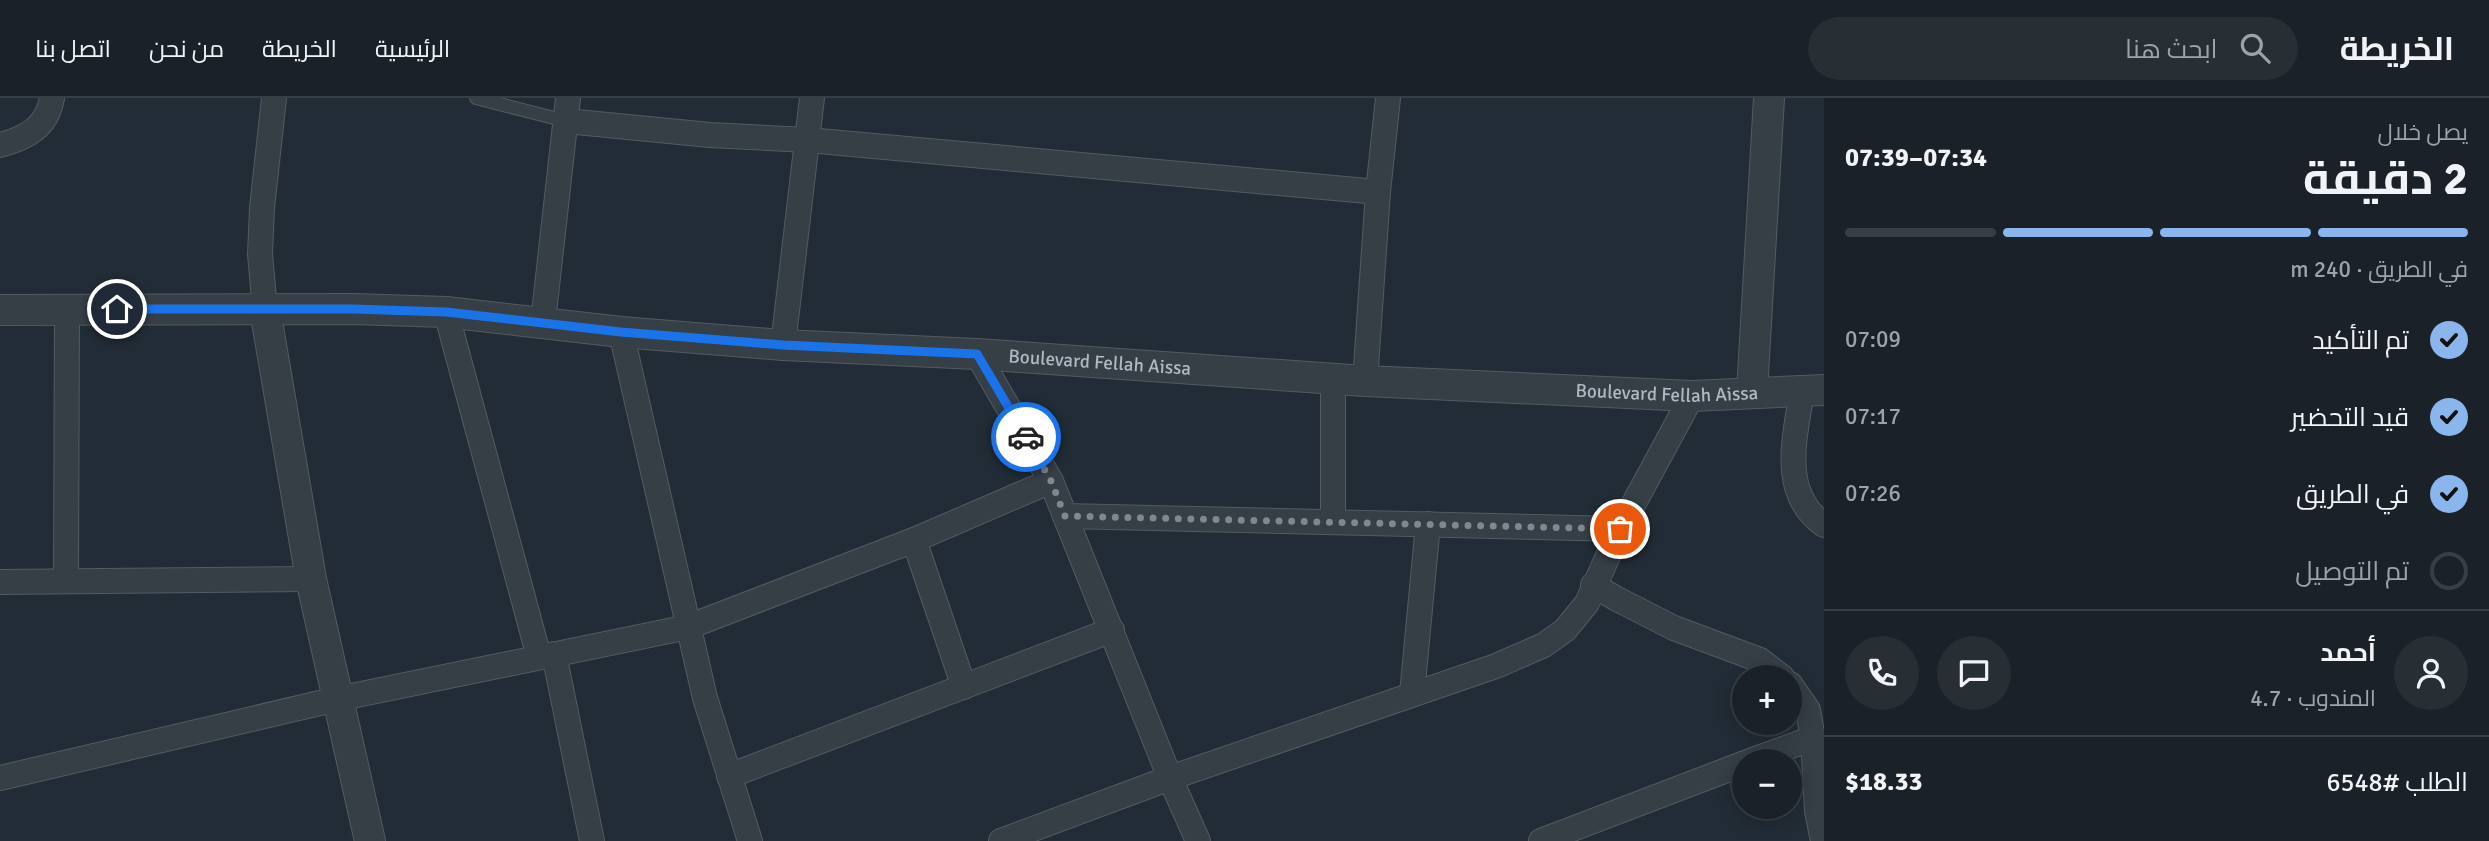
<!DOCTYPE html>
<html lang="ar">
<meta charset="utf-8">
<style>
body{margin:0;font-family:Signika,Cairo,sans-serif;background:#272e34;color:#f1f3f6;direction:rtl;height:100vh;display:flex;flex-direction:column;font-size:26px;white-space:nowrap}
*{box-sizing:border-box;margin:0}
p{font-size:23px;color:#9fa3a8}
.icon{flex:none;width:38px;height:38px;fill:none;stroke:currentColor;stroke-width:2;stroke-linecap:round;stroke-linejoin:round}
.map{position:relative;flex:1;overflow:hidden;direction:ltr}
.sheet{display:flex;flex-direction:column;background:#1a2128;width:665px}
.sheet>*{flex:none}
.fabs{position:absolute;left:1732px;top:567px;display:grid;gap:14px}
.fabs a{display:grid;place-items:center;width:70px;height:70px;border-radius:50%;background:#1a2128;box-shadow:0 4px 18px #0003,0 0 0 2px #383e45;font-size:35px}
.pin{position:absolute;display:grid;place-items:center;width:60px;height:60px;color:#fff;margin:-30px;border:4px solid #fff;border-radius:50%;box-shadow:0 2px 7px #0007}
.courier{position:absolute;display:grid;place-items:center;width:70px;height:70px;margin:-35px;border:5px solid #1a73e8;border-radius:50%;background:#fff;color:#222;box-shadow:0 2px 9px #0007}
.overview em{font-style:normal;font-weight:700}
.overview div{display:flex;flex-direction:column-reverse}
.overview{display:flex;align-items:center;justify-content:space-between;height:119px;padding:0 21px}
h1{font-size:46px;font-weight:700;line-height:52px}
.bar{display:grid;grid-template-columns:repeat(4,1fr);gap:10px 7px;align-content:center;height:84px;padding:0 21px}
.bar i{height:9px;border-radius:5px;background:#383e45}
.bar .selected{background:#8bb6ed}
.bar p{grid-column:span 4}
.line{display:flex;align-items:center;gap:18px;padding:0 21px;border-top:2px solid #383e45}
.line div{flex:1}
.round{display:grid;place-items:center;flex:none;width:74px;height:74px;border-radius:37px;background:#272e34}
ol{padding:0 21px;list-style:none}
li{display:flex;align-items:center;gap:21px;height:77px}
li p{margin-inline-start:auto}
li .icon{padding:7px;border-radius:50%;background:#8bb6ed;color:#111;stroke-width:4}
li:last-child{color:#9fa3a8}
li i{width:38px;height:38px;border:4px solid #383e45;border-radius:50%}
header{display:flex;align-items:center;gap:42px;box-sizing:border-box;height:98px;padding:0 35px;background:#1a2128;border-bottom:2px solid #383e45}
header strong{font-size:33px}
nav{display:flex;gap:38px;margin-inline-start:auto;font-size:24px}
.search{width:490px;height:63px;background:#272e34;display:flex;align-items:center;gap:18px;box-sizing:border-box;padding:0 24px;border-radius:38px;color:#9fa3a8;font-size:26px}
main{display:flex;flex:1;min-height:0}
.map>svg:first-child{display:block}
.lines{fill:none;stroke-linecap:round;stroke-linejoin:round}
.service-casing{stroke:#535b64;stroke-width:14}
.minor-casing{stroke:#535b64;stroke-width:26}
.tertiary-casing{stroke:#535b64;stroke-width:32}
.service{stroke:#363e46;stroke-width:12}
.minor{stroke:#363e46;stroke-width:24}
.tertiary{stroke:#363e46;stroke-width:30}
.done{stroke:#7e8792;stroke-width:7;stroke-dasharray:0 12.6}
.route{stroke:#1a73e8;stroke-width:9}
.labels{text-anchor:middle;dominant-baseline:central;stroke-width:5;stroke-linejoin:round;paint-order:stroke}
.street-label{font-size:19px;fill:#b0b8c3;stroke:#1b232b}
</style>
<header>
<strong>الخريطة</strong>
<div class="search"><svg class="icon" aria-label="search" viewBox="0 0 24 24"><circle cx="10" cy="10" r="6"/><path d="M15 15l6 6"/></svg>ابحث هنا</div>
<nav><a>الرئيسية</a><a>الخريطة</a><a>من نحن</a><a>اتصل بنا</a></nav>
</header>
<main>
<section class="sheet">
<div class="overview"><div><h1>2 دقيقة</h1><p>يصل خلال</p></div><em>07:34–07:39</em></div>
<div class="bar"><i class="selected"></i><i class="selected"></i><i class="selected"></i><i></i><p>في الطريق · 240 m</p></div>
<ol>
<li><svg class="icon" aria-label="check" viewBox="0 0 24 24"><path d="M5 12l5 5 9-10"/></svg>تم التأكيد<p>07:09</p></li>
<li><svg class="icon" aria-label="check" viewBox="0 0 24 24"><path d="M5 12l5 5 9-10"/></svg>قيد التحضير<p>07:17</p></li>
<li><svg class="icon" aria-label="check" viewBox="0 0 24 24"><path d="M5 12l5 5 9-10"/></svg>في الطريق<p>07:26</p></li>
<li><i></i>تم التوصيل</li>
</ol>
<div class="line" style="height:126px"><a class="round"><svg class="icon" aria-label="person" viewBox="0 0 24 24"><circle cx="12" cy="8" r="4"/><path d="M4 21q1-7 8-7t8 7"/></svg></a><div><b>أحمد</b><p>المندوب · 4.7</p></div><a class="round"><svg class="icon" aria-label="chat" viewBox="0 0 24 24"><path d="M4 5h16v11H9l-5 4z"/></svg></a><a class="round"><svg class="icon" aria-label="phone" viewBox="0 0 24 24"><path d="M5 4h4l2 5-3 2q2 4 5 5l2-3 5 2v4C11 20 4 13 5 4z"/></svg></a></div>
<div class="line" style="height:91px"><div>الطلب #6548</div><b>$18.33</b></div>
</section>
<div class="map">
<svg width="1824" height="743" viewBox="0 0 1824 743">
<rect width="100%" height="100%" fill="#222c36"/>
<g class="lines">
<defs>
<polyline id="service" points="476,0 566,23"/>
<g id="minor">
<polyline points="566,23 710,37 808,42 1378,94"/>
<path d="M 0,47 C 27,40 47,29 52,0"/>
<polyline points="265,212 260,156 262,110 274,0"/>
<polyline points="446,214 539,559"/>
<polyline points="543,224 568,0"/>
<polyline points="621,234 705,600 750,743"/>
<polyline points="783,247 812,0"/>
<polyline points="977,256 1051,383 1170,680 1198,743"/>
<polyline points="1333,280 1333,424"/>
<polyline points="1365,283 1378,94 1388,0"/>
<path d="M 1802,293 C 1795,339 1779,395 1824,427"/>
<polyline points="1065,418 1620,431"/>
<polyline points="914,442 964,589"/>
<polyline points="66,483 67,211"/>
<polyline points="0,484 311,481"/>
<polyline points="1593,487 1617,501 1674,530 1760,562 1782,579"/>
<polyline points="554,556 592,743"/>
<polyline points="1790,586 1808,612 1813,640 1817,713 1823,743"/>
<polyline points="1412,596 1428,426"/>
<polyline points="1750,663 1813,640"/>
<polyline points="729,678 1112,532"/>
<polyline points="0,680 337,601 688,529 914,442 1051,383"/>
<polyline points="1001,743 1170,680 1496,568 1544,547 1565,532 1587,505 1620,431 1692,298"/>
<polyline points="1541,743 1745,665"/>
</g>
<g id="tertiary">
<path id="s1" d="M 0,212 L 353,211 L 446,214 L 621,234 L 783,247 L 977,256 L 1365,283 L 1692,298 L 1824,292"/>
<polyline points="265,212 311,481 370,743"/>
<polyline points="1752,294 1769,0"/>
</g>
</defs>
<use href="#service" class="service-casing"/>
<use href="#minor" class="minor-casing"/>
<use href="#tertiary" class="tertiary-casing"/>
<use href="#service" class="service"/>
<use href="#minor" class="minor"/>
<use href="#tertiary" class="tertiary"/>
</g>
<g class="lines">
<polyline class="done" points="1026,339 1051,383 1065,418 1620,431"/>
<polyline class="route" points="117,211 353,211 446,214 621,234 783,247 977,256 1026,339"/>
</g>
<g class="labels">
<g class="street-label">
<text stroke="none"><textPath href="#s1" startOffset="1102">Boulevard Fellah Aissa</textPath></text>
<text stroke="none"><textPath href="#s1" startOffset="1670">Boulevard Fellah Aissa</textPath></text>
</g>
</g>
</svg>
<div class="fabs">
<a>+</a>
<a>−</a>
</div>
<div class="pin" style="left:1620px;top:431px;background:#ea580c"><svg class="icon" aria-label="bag" viewBox="0 0 24 24"><path d="M5 8h14l-1 12H6zM9 8a3 3 0 0 1 6 0"/></svg></div>
<div class="pin" style="left:117px;top:211px;background:#1f2937"><svg class="icon" aria-label="home" viewBox="0 0 24 24"><path d="M3 11l9-7 9 7M6 9v11h12V9"/></svg></div>
<div class="courier" style="left:1026px;top:339px"><svg class="icon" aria-label="car" viewBox="0 0 24 24"><path d="M5 17H2v-5l4-1 3-4h7l3 4 3 1v5h-3M9 17h6M6 11h13"/><circle cx="7" cy="17" r="2"/><circle cx="17" cy="17" r="2"/></svg></div>
</div>
</main>
